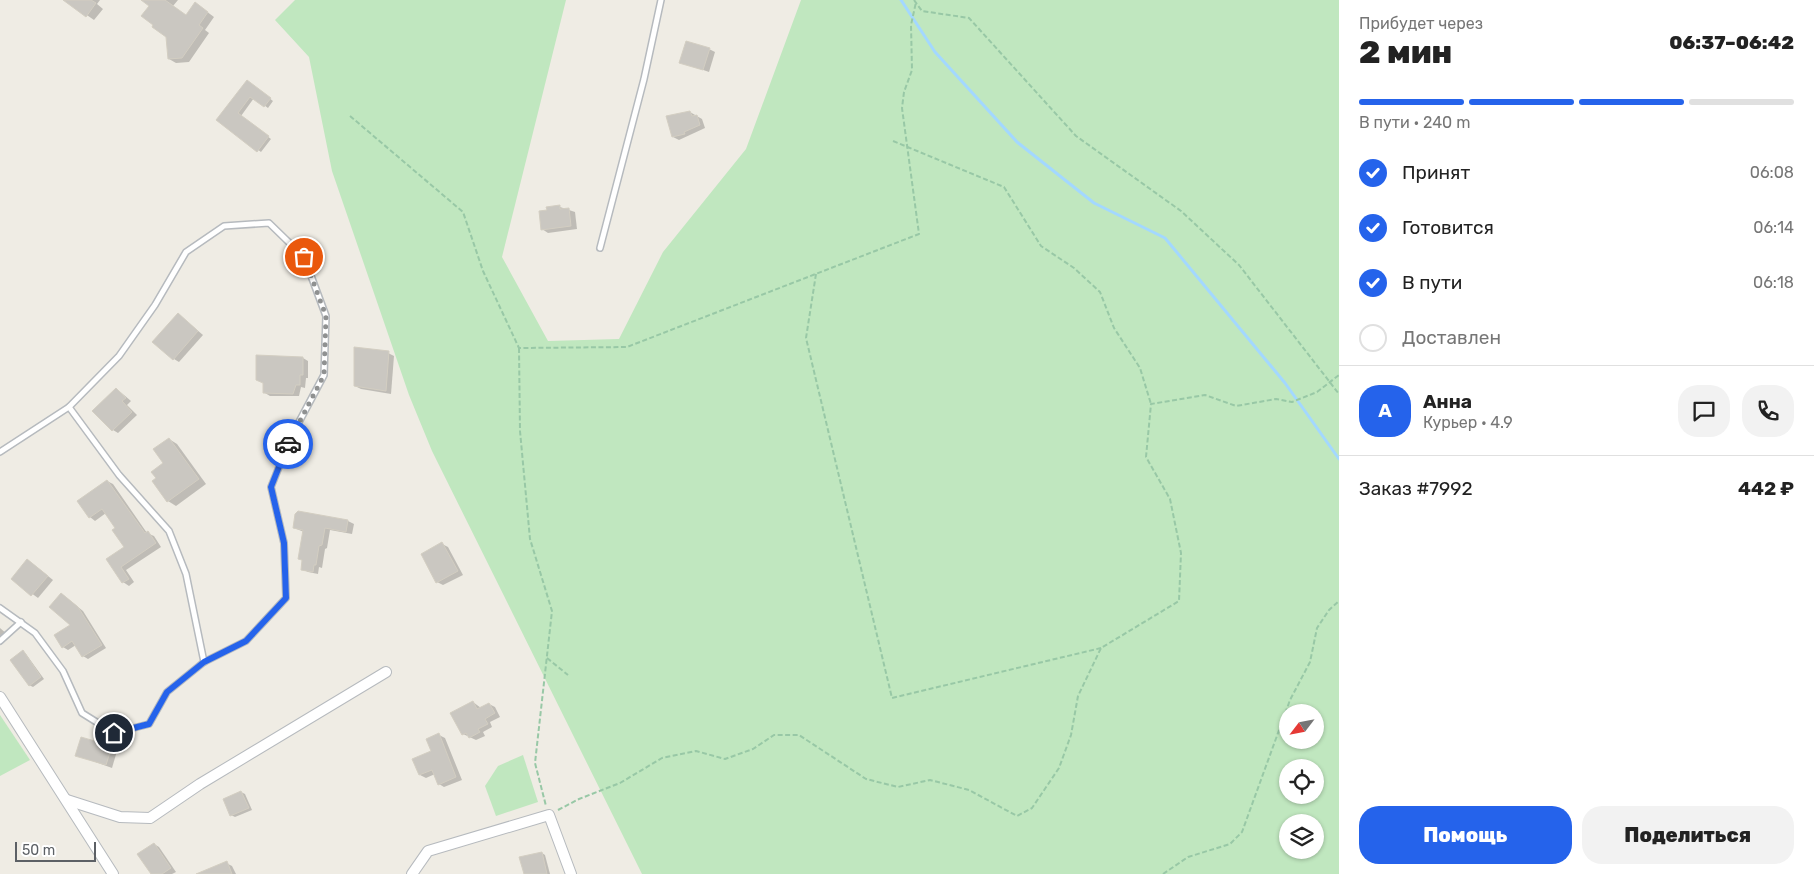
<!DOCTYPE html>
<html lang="ru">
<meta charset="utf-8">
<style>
body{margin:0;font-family:Rubik,sans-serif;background:#f2f2f2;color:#222;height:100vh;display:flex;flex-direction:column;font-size:19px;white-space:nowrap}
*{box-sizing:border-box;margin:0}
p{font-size:16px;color:#767676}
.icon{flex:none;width:28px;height:28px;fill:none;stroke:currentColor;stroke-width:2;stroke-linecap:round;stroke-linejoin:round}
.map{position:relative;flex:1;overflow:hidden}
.sheet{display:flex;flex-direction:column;background:#fff;width:475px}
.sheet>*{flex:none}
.needle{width:32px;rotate:238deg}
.buttons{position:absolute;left:1279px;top:704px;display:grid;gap:10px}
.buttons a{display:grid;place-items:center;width:45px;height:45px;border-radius:50%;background:#fff;box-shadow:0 1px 4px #0004;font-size:25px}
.scale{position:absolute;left:15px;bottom:12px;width:81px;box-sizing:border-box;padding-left:5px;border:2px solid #5c6065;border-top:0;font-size:14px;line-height:18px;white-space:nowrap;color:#5c6065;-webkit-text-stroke:4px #fff;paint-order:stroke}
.pin{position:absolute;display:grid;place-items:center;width:42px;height:42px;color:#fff;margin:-21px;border:2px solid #fff;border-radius:50%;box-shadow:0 1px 5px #0007}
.courier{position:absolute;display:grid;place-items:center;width:50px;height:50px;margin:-25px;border:4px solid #2563eb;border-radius:50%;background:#fff;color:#222;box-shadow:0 1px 6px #0007}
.headline em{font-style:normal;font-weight:800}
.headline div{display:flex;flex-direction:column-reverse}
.headline{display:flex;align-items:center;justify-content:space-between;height:85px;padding:0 20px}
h1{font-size:32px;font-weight:800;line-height:38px}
.bar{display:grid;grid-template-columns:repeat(4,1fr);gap:8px 5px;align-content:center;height:60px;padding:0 20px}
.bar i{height:6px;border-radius:4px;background:#e0e0e0}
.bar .active{background:#2563eb}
.bar p{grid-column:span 4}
.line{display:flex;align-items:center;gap:12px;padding:0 20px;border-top:1px solid #e0e0e0}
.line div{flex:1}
.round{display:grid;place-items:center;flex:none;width:52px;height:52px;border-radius:20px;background:#f2f2f2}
ol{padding:0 20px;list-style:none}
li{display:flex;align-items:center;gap:15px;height:55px}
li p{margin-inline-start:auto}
li .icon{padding:5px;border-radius:50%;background:#2563eb;color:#fff;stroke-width:4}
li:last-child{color:#767676}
li i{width:28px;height:28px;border:2px solid #e0e0e0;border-radius:50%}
.action{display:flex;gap:10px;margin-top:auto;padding:10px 20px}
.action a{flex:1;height:58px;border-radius:20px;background:#2563eb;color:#fff;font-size:20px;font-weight:800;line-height:58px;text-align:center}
.action a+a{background:#f2f2f2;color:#222}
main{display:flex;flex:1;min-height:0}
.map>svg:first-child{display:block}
.green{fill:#c0e7bf;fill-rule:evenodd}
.shadow{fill:#0003}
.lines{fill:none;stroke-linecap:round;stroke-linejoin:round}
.stream{stroke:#a3d8ff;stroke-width:3}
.building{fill:#cac7c1;stroke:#d3cec2}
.lane-casing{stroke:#b6babe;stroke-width:8}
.street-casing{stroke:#b6babe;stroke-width:12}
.path{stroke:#98c8a6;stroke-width:2;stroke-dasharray:5 2.5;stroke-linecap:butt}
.lane{stroke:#fff;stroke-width:5}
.street{stroke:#fff;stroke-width:10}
.done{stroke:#8f9191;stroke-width:5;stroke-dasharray:0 9}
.route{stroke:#2563eb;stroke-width:6}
</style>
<main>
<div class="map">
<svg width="1339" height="874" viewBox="0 0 1339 874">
<rect width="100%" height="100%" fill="#efece4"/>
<g class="green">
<path d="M 295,0 L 566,0 L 502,257 L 548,341 L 619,339 L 663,252 L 746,149 L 801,0 L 1339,0 L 1339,874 L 642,874 L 432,451 L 409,395 L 332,171 L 309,57 L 275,20 ZM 1288,712 L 1315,712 L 1315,740 L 1288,740 ZM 1288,768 L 1315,768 L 1315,795 L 1288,795 ZM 1288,822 L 1315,822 L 1315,850 L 1288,850 Z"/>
<polygon points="0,715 30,760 0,776"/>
<polygon points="523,755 538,802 496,816 485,786 498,766"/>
</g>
<g class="shadow">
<polygon points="65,0 100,0 97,4 103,9 94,20"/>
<polygon points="145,0 178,0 173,6 186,16 202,8 214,17 205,30 209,33 189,62 176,63 169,59 167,36 150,6"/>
<polygon points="709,49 715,52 709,72 680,62"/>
<polygon points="251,84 273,101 268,108 254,98 241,116 271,139 261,152 218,120"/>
<polygon points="690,112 702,119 705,128 679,140 673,137"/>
<polygon points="560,207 575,212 577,229 548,233 542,229"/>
<polygon points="178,314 203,335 179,362 174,359"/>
<polygon points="388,353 394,356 391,394 361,389 355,386"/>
<polygon points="303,358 308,361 308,378 306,378 305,388 301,387 299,396 270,396 265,393 265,383"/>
<polygon points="117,389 131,401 127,405 137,415 118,433 113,430"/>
<polygon points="169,439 177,444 206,484 176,506 168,501 165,463"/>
<polygon points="107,481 113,484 147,533 154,536 161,547 126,570 134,582 129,586 123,582 108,559 126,547 117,528 106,513 95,521 90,517"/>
<polygon points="298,512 348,521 354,524 352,534 330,530 327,548 325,549 322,568 319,567 318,574 308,572 302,569 303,561 299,558 304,532 294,528"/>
<polygon points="442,544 448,547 463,575 443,585 437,582"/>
<polygon points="28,560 53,580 38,598 12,579"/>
<polygon points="62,594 83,611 106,648 88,659 83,656 76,645 68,650 63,647 72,625"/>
<polygon points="0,628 7,634 2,638 0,638"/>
<polygon points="23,652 26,654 44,679 33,687 29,685"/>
<polygon points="473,702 481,708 489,704 495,707 500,717 490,722 492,727 483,732 485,736 476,740 463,734"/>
<polygon points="439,735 445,738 462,780 444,787 439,784 435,774 426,778 420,775 414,759 432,752"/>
<polygon points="81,738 117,751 112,768 76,755"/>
<polygon points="241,792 245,794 252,810 235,817 231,815"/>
<polygon points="154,844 159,847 176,872 172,874 152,874"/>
<polygon points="542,853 545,855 550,874 525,874"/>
<polygon points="226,863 232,866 236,874 207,874"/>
</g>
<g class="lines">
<polyline class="stream" points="901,0 935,52 1017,142 1094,203 1165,238 1285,383 1339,459"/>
</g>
<g class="building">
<polygon points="63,0 91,0 96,3 86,17"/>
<polygon points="141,0 165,0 186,15 195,2 208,12 199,25 203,28 182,58 168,59 166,37 152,27 153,25 141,16 149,6"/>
<polygon points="686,41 710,48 703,70 679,63"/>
<polygon points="247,80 271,98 264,107 250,97 238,113 269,136 257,152 216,120"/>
<polygon points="690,111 692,116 697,115 700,125 684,132 685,134 672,137 666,116"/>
<polygon points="560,205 560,209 569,208 571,226 541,230 539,211 547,210 546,207"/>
<polygon points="178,313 198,331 173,360 152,342"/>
<polygon points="354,347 389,351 386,391 354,386"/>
<polygon points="256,355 303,357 303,375 300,375 300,385 296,385 293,394 263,393 263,383 256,380"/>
<polygon points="116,388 126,398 122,401 132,412 112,431 92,411"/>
<polygon points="169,438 199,479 167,502 152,481 156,478 151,472 163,463 153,449"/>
<polygon points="107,480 145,533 148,531 156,543 121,567 129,579 122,583 106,559 124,547 112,530 115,528 102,509 89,518 77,501"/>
<polygon points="298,511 348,520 346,532 325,528 322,545 319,546 316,565 314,565 313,572 301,570 302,560 298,559 303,530 293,528 295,514"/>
<polygon points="442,542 458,571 436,583 421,554"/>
<polygon points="27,559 48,576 31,596 11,579"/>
<polygon points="61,593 78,607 102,645 82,657 72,641 62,648 54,635 70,625 49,607"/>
<polygon points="23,650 41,677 29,686 10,660"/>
<polygon points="473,701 477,709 489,703 495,713 485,719 488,724 478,729 480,732 469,738 466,733 462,735 450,713"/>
<polygon points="439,733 456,777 438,785 432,770 419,775 412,759 431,751 426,739"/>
<polygon points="81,737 112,746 106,765 75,756"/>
<polygon points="241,791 249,808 230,816 223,799"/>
<polygon points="154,843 171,868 162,874 151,874 137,854"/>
<polygon points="542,852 547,874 524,874 519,857"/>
<polygon points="227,861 232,874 196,874"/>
</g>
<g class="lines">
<defs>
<g id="lane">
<polyline points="600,248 644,79 661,0"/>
<polyline points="69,407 119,475 169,531 186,574 204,662"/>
<polyline points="0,452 69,407 119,356 155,305 186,252 224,226 269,223 304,257 326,316 324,375 291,437 271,487 284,543 286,598 246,641 204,662 167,692 149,724 114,733 82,713 63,671 35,633 0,608"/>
<polyline points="0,641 21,622"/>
</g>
<g id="street">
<polyline points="0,697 113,874"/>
<polyline points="67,800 120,817 150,818 200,784 386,672"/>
<polyline points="412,874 428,851 549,815 571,874"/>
</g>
</defs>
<use href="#lane" class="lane-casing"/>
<use href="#street" class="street-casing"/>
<g class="path">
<polyline points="914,0 922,11 969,18 1076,136 1181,211 1239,265 1339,394"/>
<polyline points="350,116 463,212 483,271 519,348 627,347 919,234 902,108 904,92 912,70 911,25 916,2"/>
<polyline points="893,141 1004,187 1041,246 1074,268 1100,292 1114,328 1140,368 1151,404"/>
<polyline points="816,274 806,338 892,698 1101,648"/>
<polyline points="519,348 520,431 530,539 552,611 535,763 546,806"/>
<polyline points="547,658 568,675"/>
<polyline points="558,810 579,799 620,783 662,758 696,751 725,759 753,749 774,735 799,735 866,779 898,787 930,780 969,790 1017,816 1032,808 1059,768 1071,735 1078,696 1101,648 1179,601 1181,553 1170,499 1146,457 1151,404 1205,395 1236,406 1276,399 1292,402 1317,392 1339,375"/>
<polyline points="1163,874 1188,857 1230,844 1242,832 1290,700 1310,662 1317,628 1329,610 1339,601"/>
</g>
<use href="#lane" class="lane"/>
<use href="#street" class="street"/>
</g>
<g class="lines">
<polyline class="done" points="288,444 324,375 326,316 304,257"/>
<polyline class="route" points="114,733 149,724 167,692 204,662 246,641 286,598 284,543 271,487 288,444"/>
</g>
</svg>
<div class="buttons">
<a><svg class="needle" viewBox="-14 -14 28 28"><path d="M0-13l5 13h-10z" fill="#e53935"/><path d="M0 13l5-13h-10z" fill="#767676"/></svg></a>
<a><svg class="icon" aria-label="locate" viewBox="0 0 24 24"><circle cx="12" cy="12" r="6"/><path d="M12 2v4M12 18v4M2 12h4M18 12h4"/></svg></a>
<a><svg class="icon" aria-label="layers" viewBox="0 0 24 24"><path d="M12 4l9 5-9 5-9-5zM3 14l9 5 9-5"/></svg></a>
</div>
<div class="scale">50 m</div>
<div class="pin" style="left:304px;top:257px;background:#ea580c"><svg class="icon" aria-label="bag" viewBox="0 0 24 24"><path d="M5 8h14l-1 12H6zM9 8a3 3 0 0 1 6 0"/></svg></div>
<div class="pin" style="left:114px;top:733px;background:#1f2937"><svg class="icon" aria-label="home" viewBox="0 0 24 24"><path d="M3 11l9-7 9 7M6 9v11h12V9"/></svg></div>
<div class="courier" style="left:288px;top:444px"><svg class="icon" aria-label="car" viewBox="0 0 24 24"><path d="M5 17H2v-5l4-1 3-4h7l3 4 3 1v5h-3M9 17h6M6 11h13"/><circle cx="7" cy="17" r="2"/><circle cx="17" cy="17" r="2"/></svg></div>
</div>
<section class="sheet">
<div class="headline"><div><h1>2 мин</h1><p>Прибудет через</p></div><em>06:37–06:42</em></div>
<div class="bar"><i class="active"></i><i class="active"></i><i class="active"></i><i></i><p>В пути · 240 m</p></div>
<ol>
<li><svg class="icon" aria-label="check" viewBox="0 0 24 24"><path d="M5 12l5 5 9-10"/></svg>Принят<p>06:08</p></li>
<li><svg class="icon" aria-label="check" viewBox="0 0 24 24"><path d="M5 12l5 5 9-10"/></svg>Готовится<p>06:14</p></li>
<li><svg class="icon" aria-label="check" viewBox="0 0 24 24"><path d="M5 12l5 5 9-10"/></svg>В пути<p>06:18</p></li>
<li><i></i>Доставлен</li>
</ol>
<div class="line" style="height:90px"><b class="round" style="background:#2563eb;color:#fff">А</b><div><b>Анна</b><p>Курьер · 4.9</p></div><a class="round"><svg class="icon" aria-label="chat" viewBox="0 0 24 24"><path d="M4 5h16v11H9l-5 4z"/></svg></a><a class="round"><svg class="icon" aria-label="phone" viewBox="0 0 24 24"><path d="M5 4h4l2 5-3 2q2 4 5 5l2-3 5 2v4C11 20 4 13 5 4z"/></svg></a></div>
<div class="line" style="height:65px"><div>Заказ #7992</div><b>442 ₽</b></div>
<div class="action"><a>Помощь</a><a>Поделиться</a></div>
</section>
</main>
